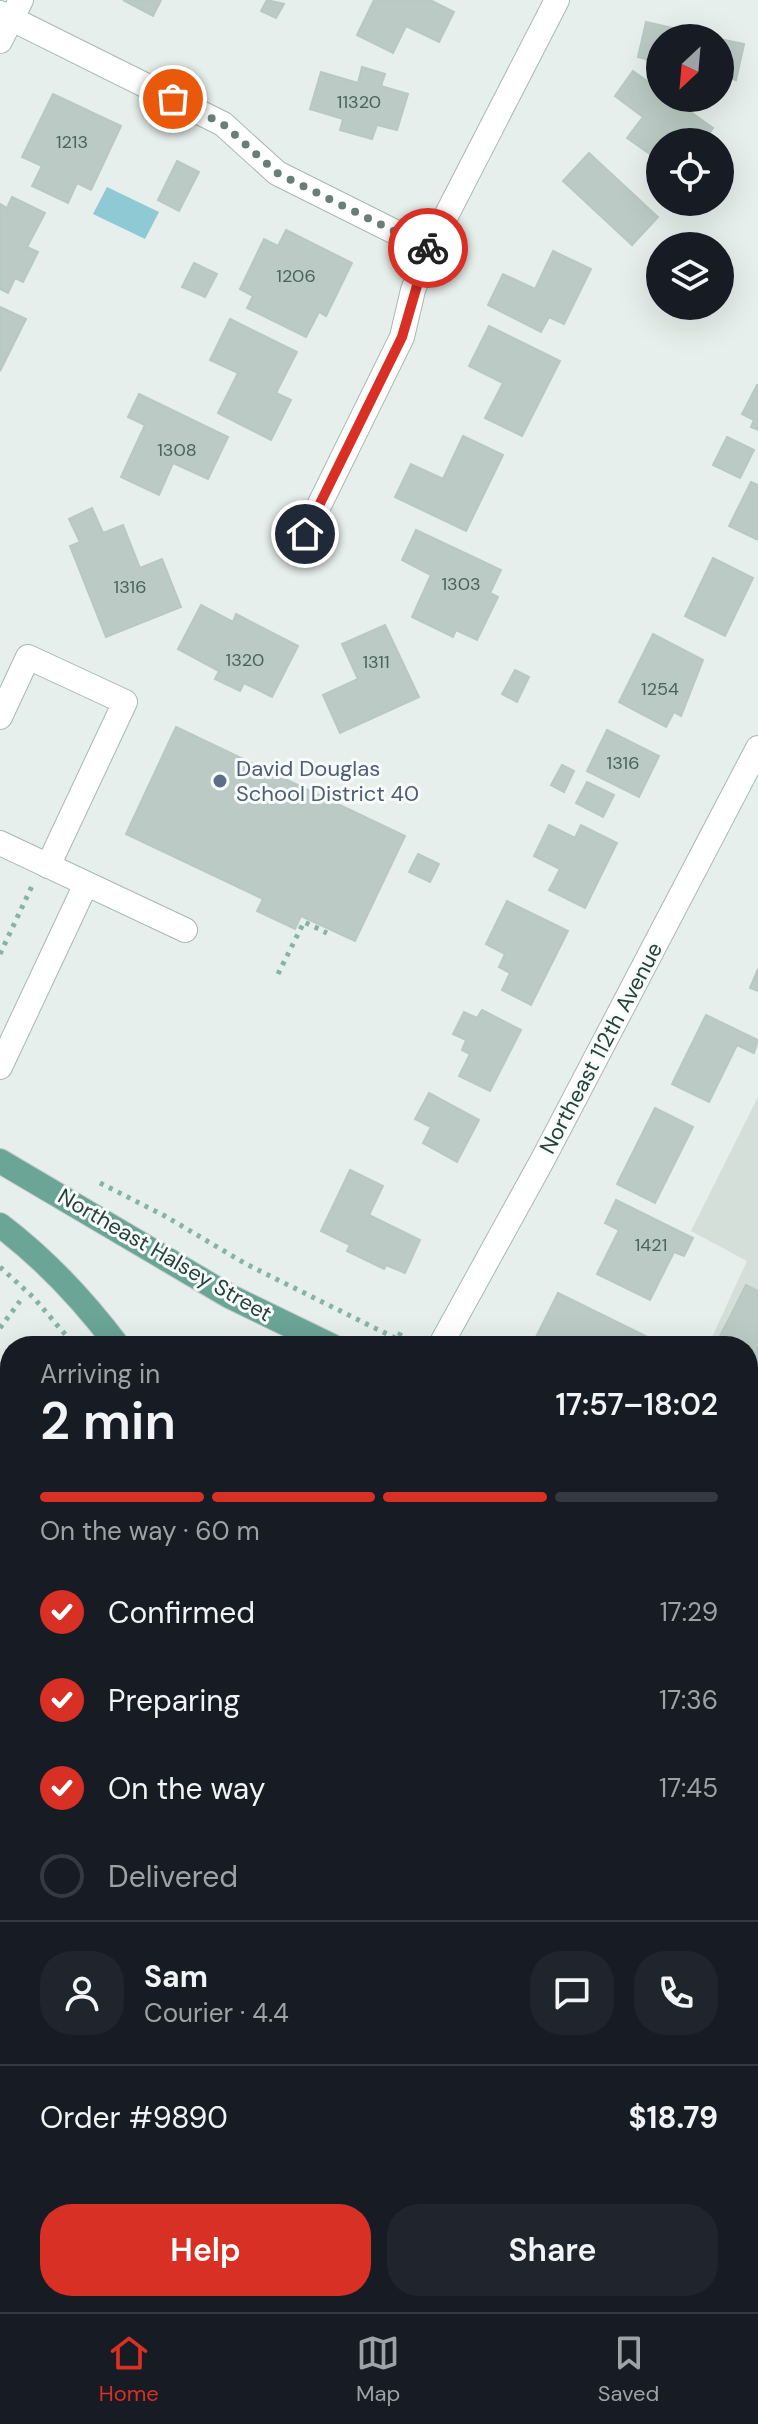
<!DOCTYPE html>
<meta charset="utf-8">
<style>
body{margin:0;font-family:"DM Sans",sans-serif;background:#20242c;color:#f1f3f6;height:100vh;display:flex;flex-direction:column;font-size:30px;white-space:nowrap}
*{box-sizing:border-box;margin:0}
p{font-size:26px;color:#9ea1a6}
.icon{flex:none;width:44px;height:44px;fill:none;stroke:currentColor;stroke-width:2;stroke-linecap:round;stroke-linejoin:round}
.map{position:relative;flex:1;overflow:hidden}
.drawer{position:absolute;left:0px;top:1336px;width:758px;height:976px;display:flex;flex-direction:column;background:#171b24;border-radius:32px 32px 0 0;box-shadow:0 8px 32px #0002}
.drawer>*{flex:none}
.needle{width:52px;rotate:206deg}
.buttons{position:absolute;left:646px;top:24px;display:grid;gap:16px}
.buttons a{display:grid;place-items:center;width:88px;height:88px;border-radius:50%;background:#171b24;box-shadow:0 8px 32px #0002;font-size:40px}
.pin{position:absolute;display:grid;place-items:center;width:68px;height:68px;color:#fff;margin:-34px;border:4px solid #fff;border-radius:50%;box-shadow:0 2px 8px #0007}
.courier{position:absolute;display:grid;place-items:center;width:80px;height:80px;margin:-40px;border:6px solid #d93025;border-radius:50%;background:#fff;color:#222;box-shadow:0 2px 10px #0007}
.summary em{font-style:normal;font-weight:600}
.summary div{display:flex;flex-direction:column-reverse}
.summary{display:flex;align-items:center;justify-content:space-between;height:136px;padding:0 40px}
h1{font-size:52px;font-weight:600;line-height:60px}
.bar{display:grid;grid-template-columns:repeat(4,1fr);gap:12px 8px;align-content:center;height:96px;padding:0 40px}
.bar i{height:10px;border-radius:6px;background:#363941}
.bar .on{background:#d93025}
.bar p{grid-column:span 4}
.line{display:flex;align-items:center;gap:20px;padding:0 40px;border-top:2px solid #363941}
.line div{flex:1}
.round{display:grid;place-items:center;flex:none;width:84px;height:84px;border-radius:32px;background:#20242c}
ol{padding:0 40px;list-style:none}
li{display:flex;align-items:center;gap:24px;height:88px}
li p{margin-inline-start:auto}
li .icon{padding:8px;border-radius:50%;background:#d93025;color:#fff;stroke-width:4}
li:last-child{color:#9ea1a6}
li i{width:44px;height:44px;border:4px solid #363941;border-radius:50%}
.cta{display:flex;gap:16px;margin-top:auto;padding:16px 40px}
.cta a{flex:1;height:92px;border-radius:32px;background:#d93025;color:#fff;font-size:32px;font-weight:600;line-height:92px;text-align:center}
.cta a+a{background:#20242c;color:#f1f3f6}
.tab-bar{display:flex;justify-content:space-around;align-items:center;height:112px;border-top:2px solid #363941;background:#171b24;font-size:22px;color:#9ea1a6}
.tab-bar a{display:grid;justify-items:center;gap:4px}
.tab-bar .on{color:#d93025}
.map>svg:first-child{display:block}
.built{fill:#d4dfda}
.water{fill:#8ec9d4}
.building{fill:#bbcac4;stroke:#b8c9c2;stroke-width:2}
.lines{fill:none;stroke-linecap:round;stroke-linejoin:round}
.minor-casing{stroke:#a8b8b2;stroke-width:26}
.major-casing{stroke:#c2cac8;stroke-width:26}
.path{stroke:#86b3a5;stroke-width:5;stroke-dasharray:4 6;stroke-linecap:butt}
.minor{stroke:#fff;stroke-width:24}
.major{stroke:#6aa596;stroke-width:24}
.done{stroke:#687f78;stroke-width:8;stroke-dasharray:0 14.4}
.route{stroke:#d93025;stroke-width:10}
.service-dot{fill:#5c6f8a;stroke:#f7fbf9;stroke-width:3}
.labels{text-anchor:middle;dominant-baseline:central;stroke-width:6;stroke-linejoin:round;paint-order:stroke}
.number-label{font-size:18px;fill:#4a645c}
.service-label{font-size:22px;fill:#4e5e75;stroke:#f7fbf9;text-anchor:start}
.street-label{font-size:22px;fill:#24423a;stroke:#f7fbf9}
</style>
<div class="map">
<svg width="758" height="2312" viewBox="0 0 758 2312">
<rect width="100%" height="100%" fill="#e6efeb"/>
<polygon class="built" points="758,1097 758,1509 748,1504 748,1346 708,1346 747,1261 691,1231"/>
<polygon class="water" points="107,187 159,212 145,239 93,214"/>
<g class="building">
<polygon points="123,0 161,0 153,16"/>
<polygon points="267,0 284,4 276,18 261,11"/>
<polygon points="374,0 430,0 454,12 439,42 406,26 393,53 357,35"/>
<polygon points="646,22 717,38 660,38 660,63 638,57"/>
<polygon points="720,39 744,44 736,80 720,76"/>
<polygon points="362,67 385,74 381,86 408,94 397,130 377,125 372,139 340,130 343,119 310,109 321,72 358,83"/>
<polygon points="633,71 660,90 660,98 671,98 713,128 703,142 660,142 660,161 627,138 643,117 615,96"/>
<polygon points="53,94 121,126 91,190 77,183 68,203 32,186 42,166 22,157"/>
<polygon points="589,153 658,217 632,245 563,181"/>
<polygon points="177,161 199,172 179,211 158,200"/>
<polygon points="12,197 45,213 27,247 38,252 23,282 15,278 8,293 0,289 0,204 7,208"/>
<polygon points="286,230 352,263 326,316 319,312 306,337 247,308 253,296 240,289 264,239 278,246"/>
<polygon points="553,251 591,269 564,324 549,317 541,332 488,305 503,274 535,289"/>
<polygon points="194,263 217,274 205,297 182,287"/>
<polygon points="0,307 26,319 0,371"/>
<polygon points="230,319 297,352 276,393 291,400 271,440 218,413 238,373 210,360"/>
<polygon points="489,326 560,361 522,436 485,418 503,383 469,366"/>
<polygon points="757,385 758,385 758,430 751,427 754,420 742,414"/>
<polygon points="139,394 228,437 208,479 173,463 159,495 121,477 145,425 128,417"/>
<polygon points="463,436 503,455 466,531 395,497 411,464 443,479"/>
<polygon points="727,437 754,450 740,478 713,465"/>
<polygon points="751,482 758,485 758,540 729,526"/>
<polygon points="92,508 103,533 123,525 140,568 162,559 181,607 106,637 70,546 80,542 69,519"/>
<polygon points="416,530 501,570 490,593 498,597 477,640 456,630 453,637 412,617 431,575 402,560"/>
<polygon points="713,558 753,578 725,636 685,616"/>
<polygon points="201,605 233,622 236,614 298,646 272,697 244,683 240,691 215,679 219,671 178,649"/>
<polygon points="385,625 419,697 340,733 323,695 358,679 342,644"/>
<polygon points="653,634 703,660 681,716 674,712 666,727 619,702"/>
<polygon points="515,670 529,677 517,702 502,694"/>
<polygon points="176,727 405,836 355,941 301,916 295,929 257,911 263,899 126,834"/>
<polygon points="607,730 659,756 639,797 587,771"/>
<polygon points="562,765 574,771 564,792 551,785"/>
<polygon points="587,782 614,795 603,817 576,803"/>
<polygon points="549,825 575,838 581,825 617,843 585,908 549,890 560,869 534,856"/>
<polygon points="418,854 439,864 430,882 409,872"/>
<polygon points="507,901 568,931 531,1005 502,990 510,973 499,967 505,954 486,944"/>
<polygon points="758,969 758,991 750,988"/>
<polygon points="482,1010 521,1030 490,1091 459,1076 470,1054 462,1050 466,1040 453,1034 464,1012 477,1018"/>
<polygon points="706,1015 758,1040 754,1053 737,1045 709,1102 672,1084"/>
<polygon points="429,1093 479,1120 457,1162 423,1143 431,1127 415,1119"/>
<polygon points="655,1108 693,1127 655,1203 617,1184"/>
<polygon points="350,1170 383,1186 369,1215 420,1240 405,1273 386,1265 384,1269 347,1251 350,1245 321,1231"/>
<polygon points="616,1200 693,1238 684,1256 674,1252 650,1300 597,1274 619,1230 605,1223"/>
<polygon points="746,1285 758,1291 758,1398 748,1417 748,1346 715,1346"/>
<polygon points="558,1293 664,1345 664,1346 545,1346 534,1341"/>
<polygon points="0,1401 10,1406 10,1440 0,1461"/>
<polygon points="0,1553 10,1558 10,1633 0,1628"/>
<polygon points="748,1599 758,1604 758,1766 748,1761"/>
<polygon points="10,1668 10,1837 0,1857 0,1689"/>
<polygon points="0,2059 10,2064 10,2078 0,2098"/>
<polygon points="748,2181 758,2185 758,2256 748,2251"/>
<polygon points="748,2262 755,2265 749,2288 748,2287"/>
<polygon points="347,2302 392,2302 413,2312 342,2312"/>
<polygon points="705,2302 738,2302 734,2312"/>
</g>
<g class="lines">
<defs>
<g id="minor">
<polyline points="0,13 223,124 277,173 429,249"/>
<polyline points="0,41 21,0"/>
<polyline points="305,534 402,337 413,290 429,249 557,0"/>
<polyline points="0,717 28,657 125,702 48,866"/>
<polyline points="0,843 185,930"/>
<polyline points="0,1067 86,884"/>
<polyline points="440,1346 543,1159 758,748"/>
<polyline points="748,1816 758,1820"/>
<polyline points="748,1887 758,1866"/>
<polyline points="0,2223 10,2203"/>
<polyline points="286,2311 290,2302"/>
</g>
<g id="major">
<polyline points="0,1161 229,1296 332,1346"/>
<path d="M 0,1225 C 45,1259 84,1301 118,1346"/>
<polyline points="748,1550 758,1555"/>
<polyline points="748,1943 758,1948"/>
</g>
</defs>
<use href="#minor" class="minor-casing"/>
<use href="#major" class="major-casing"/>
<g class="path">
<polyline points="0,954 32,886"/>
<polyline points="278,974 304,922 327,933"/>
<polyline points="100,1183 165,1216 246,1264 411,1346"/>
<polyline points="0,1267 34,1298 75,1346"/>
<polyline points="0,1328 20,1301"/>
<polyline points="399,1336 401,1332"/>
<polyline points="394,1346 395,1344"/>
<polyline points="0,1363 10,1371"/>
<polyline points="0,1468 10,1448"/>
<polyline points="748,1510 758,1515"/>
<polyline points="2,1549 10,1534"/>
<polyline points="748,1982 758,1987"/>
<polyline points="510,2302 523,2312"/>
<polyline points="485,2312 490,2302"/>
</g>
<use href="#minor" class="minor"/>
<use href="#major" class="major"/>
</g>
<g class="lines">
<polyline class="done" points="173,99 223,124 277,173 428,248"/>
<polyline class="route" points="305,534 402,337 428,248"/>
</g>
<circle class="service-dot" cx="220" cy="781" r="8"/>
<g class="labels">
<g class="number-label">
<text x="359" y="102">11320</text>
<text x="72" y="142">1213</text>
<text x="296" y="276">1206</text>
<text x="177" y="450">1308</text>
<text x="461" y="584">1303</text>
<text x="130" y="587">1316</text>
<text x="245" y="660">1320</text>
<text x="376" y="662">1311</text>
<text x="660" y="689">1254</text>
<text x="623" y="763">1316</text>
<text x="651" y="1245">1421</text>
</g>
<g class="service-label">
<text x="236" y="768">David Douglas<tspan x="236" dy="25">School District 40</tspan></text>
</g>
<g class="street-label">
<text transform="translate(601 1048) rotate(-62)">Northeast 112th Avenue</text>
<text transform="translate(165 1255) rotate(30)">Northeast Halsey Street</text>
</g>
</g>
</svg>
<div class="buttons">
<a><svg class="needle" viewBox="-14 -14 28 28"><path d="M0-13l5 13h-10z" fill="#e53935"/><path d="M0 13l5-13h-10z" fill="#9ea1a6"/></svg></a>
<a><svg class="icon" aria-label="locate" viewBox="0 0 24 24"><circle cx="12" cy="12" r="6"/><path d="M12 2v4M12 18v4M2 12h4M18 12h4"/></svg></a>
<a><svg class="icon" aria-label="layers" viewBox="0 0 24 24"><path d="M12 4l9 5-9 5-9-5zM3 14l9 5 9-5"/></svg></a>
</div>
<div class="pin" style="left:173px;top:99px;background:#ea580c"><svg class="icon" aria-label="bag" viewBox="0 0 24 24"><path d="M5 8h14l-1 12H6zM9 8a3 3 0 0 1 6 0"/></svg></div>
<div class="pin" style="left:305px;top:534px;background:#1f2937"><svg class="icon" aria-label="home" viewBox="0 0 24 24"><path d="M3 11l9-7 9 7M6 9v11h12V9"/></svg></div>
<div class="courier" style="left:428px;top:248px"><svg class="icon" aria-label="bike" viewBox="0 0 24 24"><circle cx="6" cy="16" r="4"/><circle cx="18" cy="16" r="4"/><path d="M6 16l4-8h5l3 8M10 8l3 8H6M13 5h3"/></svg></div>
<section class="drawer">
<div class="summary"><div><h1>2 min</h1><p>Arriving in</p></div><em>17:57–18:02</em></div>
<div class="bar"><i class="on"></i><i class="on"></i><i class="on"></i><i></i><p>On the way · 60 m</p></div>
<ol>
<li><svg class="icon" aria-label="check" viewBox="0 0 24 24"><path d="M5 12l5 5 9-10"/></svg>Confirmed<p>17:29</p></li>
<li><svg class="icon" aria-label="check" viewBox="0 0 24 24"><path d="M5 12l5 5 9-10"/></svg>Preparing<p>17:36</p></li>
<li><svg class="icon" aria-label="check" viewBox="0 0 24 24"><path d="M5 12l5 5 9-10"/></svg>On the way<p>17:45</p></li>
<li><i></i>Delivered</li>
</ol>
<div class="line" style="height:144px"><a class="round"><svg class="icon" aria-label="person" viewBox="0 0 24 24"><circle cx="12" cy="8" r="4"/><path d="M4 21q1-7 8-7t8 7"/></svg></a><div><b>Sam</b><p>Courier · 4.4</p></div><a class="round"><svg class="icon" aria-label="chat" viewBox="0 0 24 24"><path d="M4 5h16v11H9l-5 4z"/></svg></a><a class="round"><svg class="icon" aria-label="phone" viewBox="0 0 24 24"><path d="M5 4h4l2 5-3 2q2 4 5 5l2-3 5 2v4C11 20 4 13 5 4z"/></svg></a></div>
<div class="line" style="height:104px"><div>Order #9890</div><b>$18.79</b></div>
<div class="cta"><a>Help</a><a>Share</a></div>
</section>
</div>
<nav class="tab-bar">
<a class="on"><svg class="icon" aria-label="home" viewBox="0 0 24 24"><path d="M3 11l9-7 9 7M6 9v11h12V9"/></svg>Home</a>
<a><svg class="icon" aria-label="map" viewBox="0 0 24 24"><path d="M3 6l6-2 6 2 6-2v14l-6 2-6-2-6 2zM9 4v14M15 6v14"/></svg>Map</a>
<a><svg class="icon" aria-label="saved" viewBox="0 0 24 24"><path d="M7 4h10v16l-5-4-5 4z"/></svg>Saved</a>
</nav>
